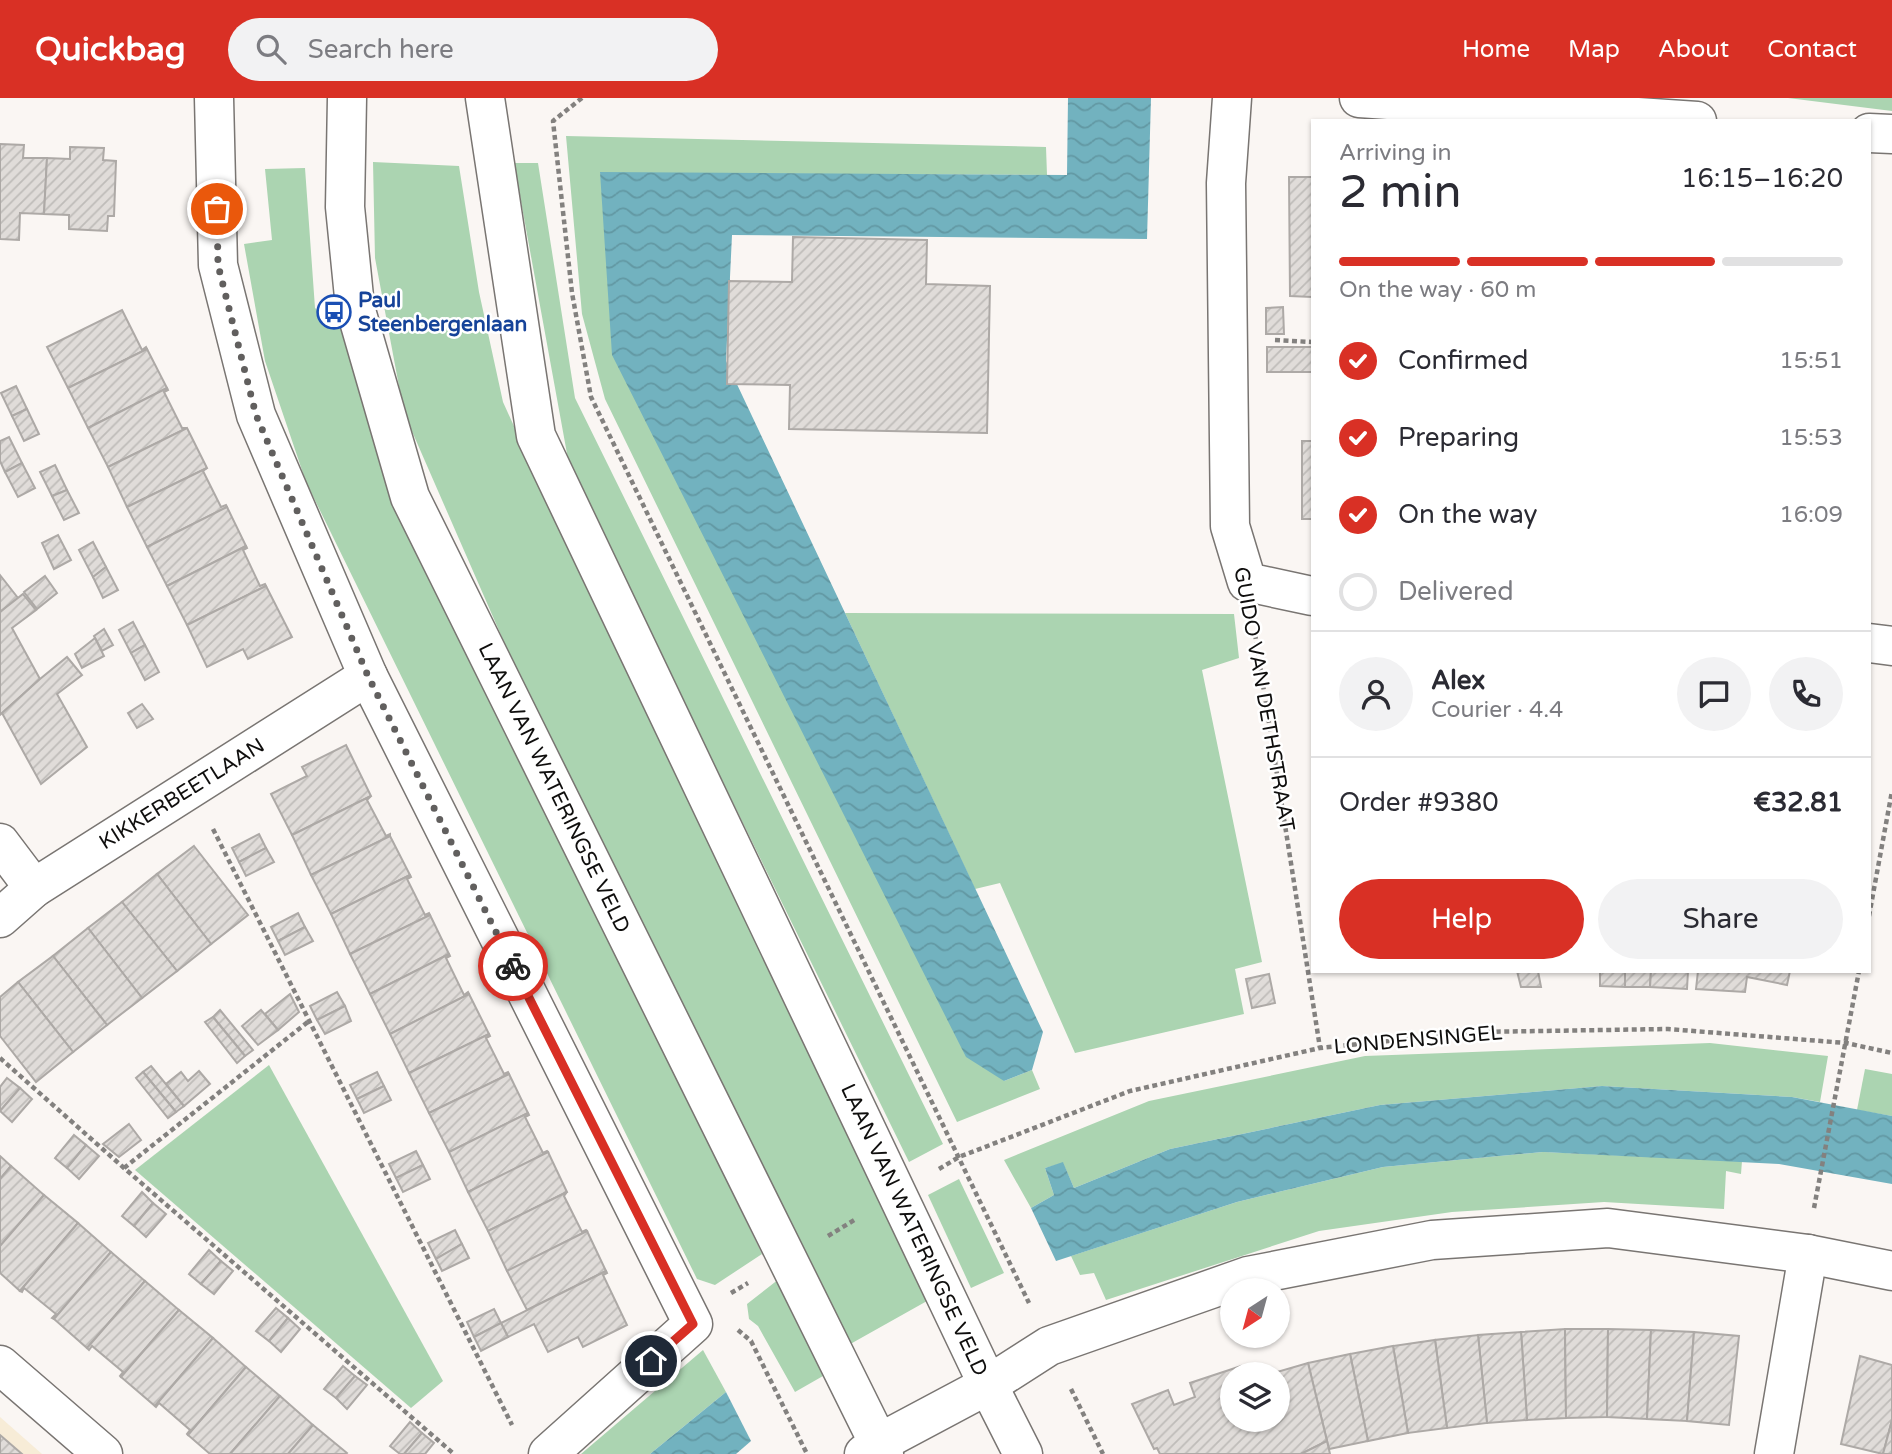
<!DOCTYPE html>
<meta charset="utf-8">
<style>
body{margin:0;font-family:"Varela Round",sans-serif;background:#f2f2f3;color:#2b2b33;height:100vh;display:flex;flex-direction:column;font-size:26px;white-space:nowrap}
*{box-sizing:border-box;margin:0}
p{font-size:23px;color:#7c7c81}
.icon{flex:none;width:38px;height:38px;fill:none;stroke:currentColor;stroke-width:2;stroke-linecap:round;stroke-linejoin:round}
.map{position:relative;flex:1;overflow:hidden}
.sheet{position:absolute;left:1311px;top:21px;width:560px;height:854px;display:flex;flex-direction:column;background:#fff;border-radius:0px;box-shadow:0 2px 5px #0004}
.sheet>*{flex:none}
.needle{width:46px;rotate:216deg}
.tools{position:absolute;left:1220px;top:1180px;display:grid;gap:14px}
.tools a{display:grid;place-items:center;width:70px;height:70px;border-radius:50%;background:#fff;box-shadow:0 2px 5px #0004;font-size:35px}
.pin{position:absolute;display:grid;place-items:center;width:60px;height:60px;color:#fff;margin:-30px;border:4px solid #fff;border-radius:50%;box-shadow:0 2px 7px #0007}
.courier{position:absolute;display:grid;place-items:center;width:70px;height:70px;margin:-35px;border:5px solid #d93025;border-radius:50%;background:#fff;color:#222;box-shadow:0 2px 9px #0007}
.overview em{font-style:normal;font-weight:600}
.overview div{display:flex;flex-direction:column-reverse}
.overview{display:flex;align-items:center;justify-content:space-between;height:119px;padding:0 28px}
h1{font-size:46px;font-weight:600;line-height:52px}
.bar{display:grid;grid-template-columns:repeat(4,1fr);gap:10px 7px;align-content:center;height:84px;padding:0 28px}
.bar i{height:9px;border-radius:5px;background:#e1e1e2}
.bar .active{background:#d93025}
.bar p{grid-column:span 4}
.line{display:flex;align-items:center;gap:18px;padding:0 28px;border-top:2px solid #e1e1e2}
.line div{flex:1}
.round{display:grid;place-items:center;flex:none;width:74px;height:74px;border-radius:37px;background:#f2f2f3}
ol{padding:0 28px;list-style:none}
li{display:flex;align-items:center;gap:21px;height:77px}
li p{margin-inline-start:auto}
li .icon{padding:7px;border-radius:50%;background:#d93025;color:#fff;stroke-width:4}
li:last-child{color:#7c7c81}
li i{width:38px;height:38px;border:4px solid #e1e1e2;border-radius:50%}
.button{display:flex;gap:14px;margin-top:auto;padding:14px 28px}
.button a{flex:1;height:80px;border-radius:42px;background:#d93025;color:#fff;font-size:28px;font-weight:600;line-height:80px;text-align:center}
.button a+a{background:#f2f2f3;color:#2b2b33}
header{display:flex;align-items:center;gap:42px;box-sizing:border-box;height:98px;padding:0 35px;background:#d93025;color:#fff}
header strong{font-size:33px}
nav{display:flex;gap:38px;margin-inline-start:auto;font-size:24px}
.search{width:490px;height:63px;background:#f2f2f3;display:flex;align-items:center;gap:18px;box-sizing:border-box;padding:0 24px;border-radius:38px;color:#7c7c81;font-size:26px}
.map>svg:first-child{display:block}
.education{fill:#f7ecd7}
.green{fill:#abd4b1}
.water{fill:url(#water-waves)}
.building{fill:url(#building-hatch);stroke:#ada9a6;stroke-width:2}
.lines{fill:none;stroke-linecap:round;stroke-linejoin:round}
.street-casing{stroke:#797572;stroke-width:41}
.secondary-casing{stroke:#797572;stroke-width:41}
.path{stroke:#83817f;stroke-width:4.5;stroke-dasharray:5 3.5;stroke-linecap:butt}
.street{stroke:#fff;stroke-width:38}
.secondary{stroke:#fff;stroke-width:38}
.done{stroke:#615f5e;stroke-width:7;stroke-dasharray:0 12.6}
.route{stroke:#d93025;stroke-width:9}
.labels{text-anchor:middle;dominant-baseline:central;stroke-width:5;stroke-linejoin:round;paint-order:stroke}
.transit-label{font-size:21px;font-weight:bold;fill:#164399;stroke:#fff;text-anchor:start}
.street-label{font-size:21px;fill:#0f0e0d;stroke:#fff}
</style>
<header>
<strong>Quickbag</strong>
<div class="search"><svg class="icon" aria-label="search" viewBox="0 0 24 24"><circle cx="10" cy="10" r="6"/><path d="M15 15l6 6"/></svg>Search here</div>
<nav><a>Home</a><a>Map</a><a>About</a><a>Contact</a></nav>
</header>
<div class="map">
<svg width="1892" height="1356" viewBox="0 0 1892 1356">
<defs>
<pattern id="water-waves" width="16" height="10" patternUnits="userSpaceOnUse" patternTransform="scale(1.75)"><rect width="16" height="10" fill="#72b2bf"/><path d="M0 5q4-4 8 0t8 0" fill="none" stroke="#6298a3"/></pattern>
<pattern id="building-hatch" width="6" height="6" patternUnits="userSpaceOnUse" patternTransform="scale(1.75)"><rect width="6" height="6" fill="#e0dcd9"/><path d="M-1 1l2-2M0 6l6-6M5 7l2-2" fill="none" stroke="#bfbcb9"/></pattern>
</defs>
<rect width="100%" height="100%" fill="#faf6f3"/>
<polygon class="education" points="0,1319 42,1356 0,1356"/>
<g class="green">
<polygon points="1788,0 1892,0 1892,13"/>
<polygon points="566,38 1046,49 1047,77 600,75 1004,983 1032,972 1040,991 957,1024 605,301 582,216"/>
<polygon points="373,64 459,68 479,194 503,304 603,524 927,1203 845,1249 504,544 404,315 375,160"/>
<polygon points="514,65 538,65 575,300 943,1046 909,1064 570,372"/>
<polygon points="305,70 315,210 347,237 378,355 762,1156 715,1187 697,1181 306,384 265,263 244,146 272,142 265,71"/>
<polygon points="845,515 1234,516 1239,560 1202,572 1262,864 1235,871 1244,916 1075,955 1000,785 975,791"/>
<polygon points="1710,945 1828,958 1820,1004 1792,999 1602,988 1380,1007 1170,1051 1074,1090 1063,1065 1045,1070 1054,1097 1031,1110 1004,1062 1149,1003 1365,958"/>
<polygon points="269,967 443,1283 411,1310 135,1072"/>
<polygon points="1865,971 1892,976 1892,1018 1857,1012"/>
<polygon points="1543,1054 1742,1063 1741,1076 1726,1073 1724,1111 1604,1104 1452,1114 1319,1133 1106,1202 1094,1175 1080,1177 1071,1158 1237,1104 1383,1069"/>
<polygon points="959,1081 1004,1175 971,1190 928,1097"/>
<polygon points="779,1181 823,1278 795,1294 758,1228 749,1221 747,1206"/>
<polygon points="703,1252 726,1294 650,1356 581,1356"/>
</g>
<g class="water">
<polygon points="1068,0 1151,0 1147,141 732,137 726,263 1043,934 1032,972 1004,983 966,959 612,257 600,74 1067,77"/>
<polygon points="1602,988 1792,999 1892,1018 1892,1086 1779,1066 1543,1054 1383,1069 1237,1104 1056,1163 1031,1110 1054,1097 1045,1070 1063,1064 1074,1090 1170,1051 1380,1007"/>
<polygon points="726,1294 751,1343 736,1356 650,1356"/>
</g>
<g class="building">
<polygon points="0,46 24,47 23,60 47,60 44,116 20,115 19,142 0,141"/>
<polygon points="70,49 104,50 103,62 116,63 114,118 108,118 107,133 69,131 69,117 44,116 47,60 70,61"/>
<polygon points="1289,79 1312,79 1312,199 1290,198"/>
<polygon points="793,139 927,142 926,186 990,188 987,335 789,331 790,287 727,286 729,183 792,184"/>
<polygon points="1283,209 1284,236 1266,236 1266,210"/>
<polygon points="122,212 142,252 146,249 147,251 68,290 47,249"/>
<rect x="1267" y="249" width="45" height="25"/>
<polygon points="147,251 167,290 88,330 68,290"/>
<polygon points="16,288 27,311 12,318 1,295"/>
<polygon points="167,290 168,292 164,294 182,330 187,330 108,369 88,330"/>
<polygon points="27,311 39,336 24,343 12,318"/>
<polygon points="187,330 207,370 127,409 108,369"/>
<polygon points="9,339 22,365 5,374 0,363 0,343"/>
<rect x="1302" y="343" width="10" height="78"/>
<polygon points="22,365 35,390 18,399 5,374"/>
<polygon points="55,367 67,392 52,398 40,374"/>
<polygon points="207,370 203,373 221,409 226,407 227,409 147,449 127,409"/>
<polygon points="67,392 79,415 64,422 52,398"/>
<polygon points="227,409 246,448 167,488 147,449"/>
<polygon points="58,437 71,462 54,471 42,445"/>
<polygon points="93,444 106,469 93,479 79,452"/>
<polygon points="246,448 247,450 243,452 260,488 265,486 266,488 187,527 167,488"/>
<polygon points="106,469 118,492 103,500 93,479"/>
<polygon points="0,477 18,500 0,514"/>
<polygon points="45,478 57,495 37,511 24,494"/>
<polygon points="266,488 292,539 248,561 243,551 207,569 187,527"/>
<polygon points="23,496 36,512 12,530 40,581 0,617 0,514"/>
<polygon points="133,524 145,547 131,555 119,532"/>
<polygon points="104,531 113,547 102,553 94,538"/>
<polygon points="95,540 104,558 82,570 75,556"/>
<polygon points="145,547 159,574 145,582 131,555"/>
<polygon points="67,559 82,577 57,596 87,649 41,686 2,615 40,581"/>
<polygon points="142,606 153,621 137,630 128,615"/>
<polygon points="346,647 371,698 292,737 271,696 307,678 302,669"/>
<polygon points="371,698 367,702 386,738 390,736 390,738 311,777 292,737"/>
<polygon points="259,736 266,750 239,764 232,750"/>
<polygon points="390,738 410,777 331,816 311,777"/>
<polygon points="194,748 248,817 211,846 157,776"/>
<polygon points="266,750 274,764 246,778 239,764"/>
<polygon points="157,776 211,846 177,873 122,804"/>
<polygon points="410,777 411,779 407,781 425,817 429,815 430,817 350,856 331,816"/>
<polygon points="122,804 177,873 142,900 88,830"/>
<polygon points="298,815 305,829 278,843 271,829"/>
<polygon points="430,817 449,856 370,896 350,856"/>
<polygon points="305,829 313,843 285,857 278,843"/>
<polygon points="88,830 142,900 107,927 53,858"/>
<polygon points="449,856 450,858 446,860 464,897 468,894 469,896 390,936 370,896"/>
<polygon points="53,858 107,927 73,954 18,884"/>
<polygon points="1517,873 1538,873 1541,889 1521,889"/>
<polygon points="1600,873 1625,873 1625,889 1600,888"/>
<polygon points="1625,873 1651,873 1650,889 1625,889"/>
<polygon points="1651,873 1688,873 1687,891 1650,889"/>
<polygon points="1698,873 1790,873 1787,887 1747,879 1745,894 1696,891"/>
<polygon points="1269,876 1275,905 1252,910 1246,881"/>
<polygon points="18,884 73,954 36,984 0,938 0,899"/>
<polygon points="337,894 345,908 317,922 310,908"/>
<polygon points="290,896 299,914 278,932 265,916"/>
<polygon points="469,896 489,936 409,975 390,936"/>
<polygon points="345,908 351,923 325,936 317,922"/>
<polygon points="220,912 253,952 245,958 213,919"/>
<polygon points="261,912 278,932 258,947 242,928"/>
<polygon points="213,919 245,958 237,965 205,924"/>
<polygon points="489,936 490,938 486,940 504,976 508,974 509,976 429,1015 409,975"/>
<polygon points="151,968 184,1008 176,1014 143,974"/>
<polygon points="199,973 210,986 184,1008 166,986 181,974 188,983"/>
<polygon points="143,974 176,1014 168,1020 136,980"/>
<polygon points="377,974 384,988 357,1001 350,987"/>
<polygon points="509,976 528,1015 449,1054 429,1015"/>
<polygon points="7,980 20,990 0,1013 0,989"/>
<polygon points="384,988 391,1002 364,1015 357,1001"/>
<polygon points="20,990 32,1001 12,1024 0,1013"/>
<polygon points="528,1015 529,1017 525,1019 543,1055 547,1053 548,1054 468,1094 449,1054"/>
<polygon points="129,1026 141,1042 119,1059 103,1046"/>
<polygon points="74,1037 86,1047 67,1070 55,1060"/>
<polygon points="86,1047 99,1058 79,1081 67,1070"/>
<polygon points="416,1053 423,1067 396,1080 389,1066"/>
<polygon points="548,1054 567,1094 488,1133 468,1094"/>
<polygon points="0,1058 11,1068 0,1081"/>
<polygon points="423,1067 430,1081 403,1094 396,1080"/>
<polygon points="11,1068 44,1097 0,1148 0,1081"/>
<polygon points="142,1094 153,1105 134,1128 122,1118"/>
<polygon points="567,1094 564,1098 582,1134 586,1132 587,1133 507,1173 488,1133"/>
<polygon points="44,1097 78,1125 20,1193 0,1175 0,1148"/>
<polygon points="153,1105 166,1116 146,1139 134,1128"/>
<polygon points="78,1125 111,1154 54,1221 52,1220 56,1216 24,1190 22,1194 20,1193"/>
<polygon points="455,1132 462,1146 436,1161 428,1145"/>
<polygon points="587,1133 606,1173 527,1212 507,1173"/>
<polygon points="462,1146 469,1160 442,1173 436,1161"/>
<polygon points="209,1152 221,1163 201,1186 189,1176"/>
<polygon points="111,1154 145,1183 87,1250 54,1221"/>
<polygon points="221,1163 233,1173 214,1196 201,1186"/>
<polygon points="606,1173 607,1175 603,1177 627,1227 583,1249 578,1239 548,1254 534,1226 508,1239 501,1225"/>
<polygon points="145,1183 179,1212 121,1279 120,1278 123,1274 92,1248 89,1252 87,1250"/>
<polygon points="276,1210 288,1220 269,1243 256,1233"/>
<polygon points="494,1211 501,1225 474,1239 467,1224"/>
<polygon points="179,1212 213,1240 155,1308 121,1279"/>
<polygon points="288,1220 300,1231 281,1254 269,1243"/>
<polygon points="501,1225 508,1239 481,1253 474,1239"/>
<polygon points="1565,1231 1566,1320 1527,1322 1521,1234"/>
<polygon points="1565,1231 1608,1231 1607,1319 1566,1320"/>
<polygon points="1608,1231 1651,1232 1647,1321 1607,1319"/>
<polygon points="1651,1232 1694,1234 1687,1323 1647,1321"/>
<polygon points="1521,1234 1527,1322 1487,1325 1478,1237"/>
<polygon points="1694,1234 1739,1238 1729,1327 1687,1323"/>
<polygon points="1478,1237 1487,1325 1447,1330 1435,1242"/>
<polygon points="213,1240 246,1269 188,1337 187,1336 190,1332 159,1305 156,1309 155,1308"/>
<polygon points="1435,1242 1447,1330 1408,1335 1393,1248"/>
<polygon points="1393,1248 1408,1335 1368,1343 1350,1256"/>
<polygon points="1350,1256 1368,1343 1329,1351 1308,1265"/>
<polygon points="1860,1258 1892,1267 1892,1322 1883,1356 1841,1346"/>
<polygon points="1308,1265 1327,1343 1301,1356 1160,1356 1157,1350 1154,1351 1132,1306 1168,1292 1174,1307 1195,1299 1190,1285 1241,1268 1243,1276 1232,1276 1232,1321 1278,1321 1278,1276 1270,1276"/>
<polygon points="343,1268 355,1278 336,1300 324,1291"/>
<polygon points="246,1269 280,1298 230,1356 210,1356 188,1337"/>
<polygon points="355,1278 367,1287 347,1311 336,1300"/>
<polygon points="280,1298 313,1327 288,1356 230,1356"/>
<polygon points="1892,1322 1892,1356 1883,1356"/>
<polygon points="410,1324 422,1335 404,1356 400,1356 390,1348"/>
<polygon points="313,1327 347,1355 346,1356 288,1356"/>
<polygon points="422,1335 434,1345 425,1356 404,1356"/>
<polygon points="0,1337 22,1356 0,1356"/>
<polygon points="1327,1343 1330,1356 1301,1356"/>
</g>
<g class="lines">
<defs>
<g id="street">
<polyline points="214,0 218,167 256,317 368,578 693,1226 548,1356"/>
<polyline points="1232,0 1226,85 1230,428 1247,484 1312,498"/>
<polyline points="1359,0 1697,23"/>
<polyline points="1869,35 1892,36"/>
<polyline points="1869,545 1892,548"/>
<polyline points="0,745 34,790"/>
<polyline points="0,820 34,790 368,578"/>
<polyline points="0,1267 103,1356"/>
<polyline points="864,1356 879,1345 988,1287 1049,1248 1248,1178 1432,1142 1608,1130 1808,1156 1892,1173"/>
<polyline points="1774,1356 1808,1156"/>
</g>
<g id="secondary">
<polyline points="347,0 345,109 355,209 410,399 884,1356"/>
<polyline points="485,0 536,338 988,1287 1023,1356"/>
</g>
</defs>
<use href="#street" class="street-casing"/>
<use href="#secondary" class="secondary-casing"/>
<g class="path">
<polyline points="582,0 553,23 572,195 591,299 1029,1205"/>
<polyline points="1275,242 1312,244"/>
<polyline points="1255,536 1320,950"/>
<polyline points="213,731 512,1327"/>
<polyline points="1869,818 1892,693"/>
<polyline points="0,960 124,1070 454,1356"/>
<polyline points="124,1070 309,923"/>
<polyline points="939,1071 959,1059 1130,993 1320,950 1476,934 1668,931 1846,945 1892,955"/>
<polyline points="1814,1110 1859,873"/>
<polyline points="828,1138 856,1121"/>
<polyline points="731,1195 748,1185"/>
<polyline points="738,1232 751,1243 807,1356"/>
<polyline points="1071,1291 1103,1356"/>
</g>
<use href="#street" class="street"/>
<use href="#secondary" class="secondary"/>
</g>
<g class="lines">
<polyline class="done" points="217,111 218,167 256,317 368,578 513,868"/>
<polyline class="route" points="513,868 693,1226 651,1263"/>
</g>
<defs>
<symbol id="bus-ring" viewBox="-11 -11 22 22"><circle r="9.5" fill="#fff" stroke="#1a4fb4" stroke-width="1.5"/><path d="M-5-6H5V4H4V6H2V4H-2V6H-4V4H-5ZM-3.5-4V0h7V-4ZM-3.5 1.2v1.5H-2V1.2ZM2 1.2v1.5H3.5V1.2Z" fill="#1a4fb4"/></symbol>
</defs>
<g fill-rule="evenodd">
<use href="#bus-ring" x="315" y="195" width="38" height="38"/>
</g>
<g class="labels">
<g class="transit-label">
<text x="358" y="202">Paul<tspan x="358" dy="24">Steenbergenlaan</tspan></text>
</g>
<g class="street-label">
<text transform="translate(1264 601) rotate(80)">GUIDO VAN DETHSTRAAT</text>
<text transform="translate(554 690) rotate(64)">LAAN VAN WATERINGSE VELD</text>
<text transform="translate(182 696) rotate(-32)">KIKKERBEETLAAN</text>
<text transform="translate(1418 942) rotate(-5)">LONDENSINGEL</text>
<text transform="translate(914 1132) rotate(65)">LAAN VAN WATERINGSE VELD</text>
</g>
</g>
</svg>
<div class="tools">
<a><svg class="needle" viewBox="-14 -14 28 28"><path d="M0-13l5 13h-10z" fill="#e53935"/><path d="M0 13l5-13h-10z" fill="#7c7c81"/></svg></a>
<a><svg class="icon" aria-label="layers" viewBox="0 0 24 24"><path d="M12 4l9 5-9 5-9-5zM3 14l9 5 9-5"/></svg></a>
</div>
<div class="pin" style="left:217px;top:111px;background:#ea580c"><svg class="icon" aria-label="bag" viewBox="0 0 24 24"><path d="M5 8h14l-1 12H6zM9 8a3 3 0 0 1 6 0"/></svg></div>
<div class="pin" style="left:651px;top:1263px;background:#1f2937"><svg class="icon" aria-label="home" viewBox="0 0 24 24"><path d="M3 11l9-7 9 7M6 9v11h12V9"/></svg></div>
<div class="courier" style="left:513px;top:868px"><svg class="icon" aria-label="bike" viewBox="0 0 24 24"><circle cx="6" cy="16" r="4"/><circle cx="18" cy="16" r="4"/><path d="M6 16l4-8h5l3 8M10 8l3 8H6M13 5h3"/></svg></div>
<section class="sheet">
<div class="overview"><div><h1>2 min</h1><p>Arriving in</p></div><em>16:15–16:20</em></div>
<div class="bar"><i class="active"></i><i class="active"></i><i class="active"></i><i></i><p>On the way · 60 m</p></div>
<ol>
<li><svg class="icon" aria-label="check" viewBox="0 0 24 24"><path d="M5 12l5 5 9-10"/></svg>Confirmed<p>15:51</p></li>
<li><svg class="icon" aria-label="check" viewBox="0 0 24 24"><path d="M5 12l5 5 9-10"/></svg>Preparing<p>15:53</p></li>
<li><svg class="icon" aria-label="check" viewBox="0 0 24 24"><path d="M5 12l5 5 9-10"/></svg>On the way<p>16:09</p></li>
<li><i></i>Delivered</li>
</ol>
<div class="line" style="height:126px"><a class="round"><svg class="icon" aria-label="person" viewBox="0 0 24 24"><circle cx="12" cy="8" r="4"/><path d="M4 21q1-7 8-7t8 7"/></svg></a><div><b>Alex</b><p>Courier · 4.4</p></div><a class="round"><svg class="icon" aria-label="chat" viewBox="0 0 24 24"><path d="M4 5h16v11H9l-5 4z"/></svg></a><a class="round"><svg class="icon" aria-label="phone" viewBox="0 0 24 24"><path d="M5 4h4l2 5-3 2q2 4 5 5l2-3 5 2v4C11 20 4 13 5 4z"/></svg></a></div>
<div class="line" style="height:91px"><div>Order #9380</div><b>€32.81</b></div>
<div class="button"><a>Help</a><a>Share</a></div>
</section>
</div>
